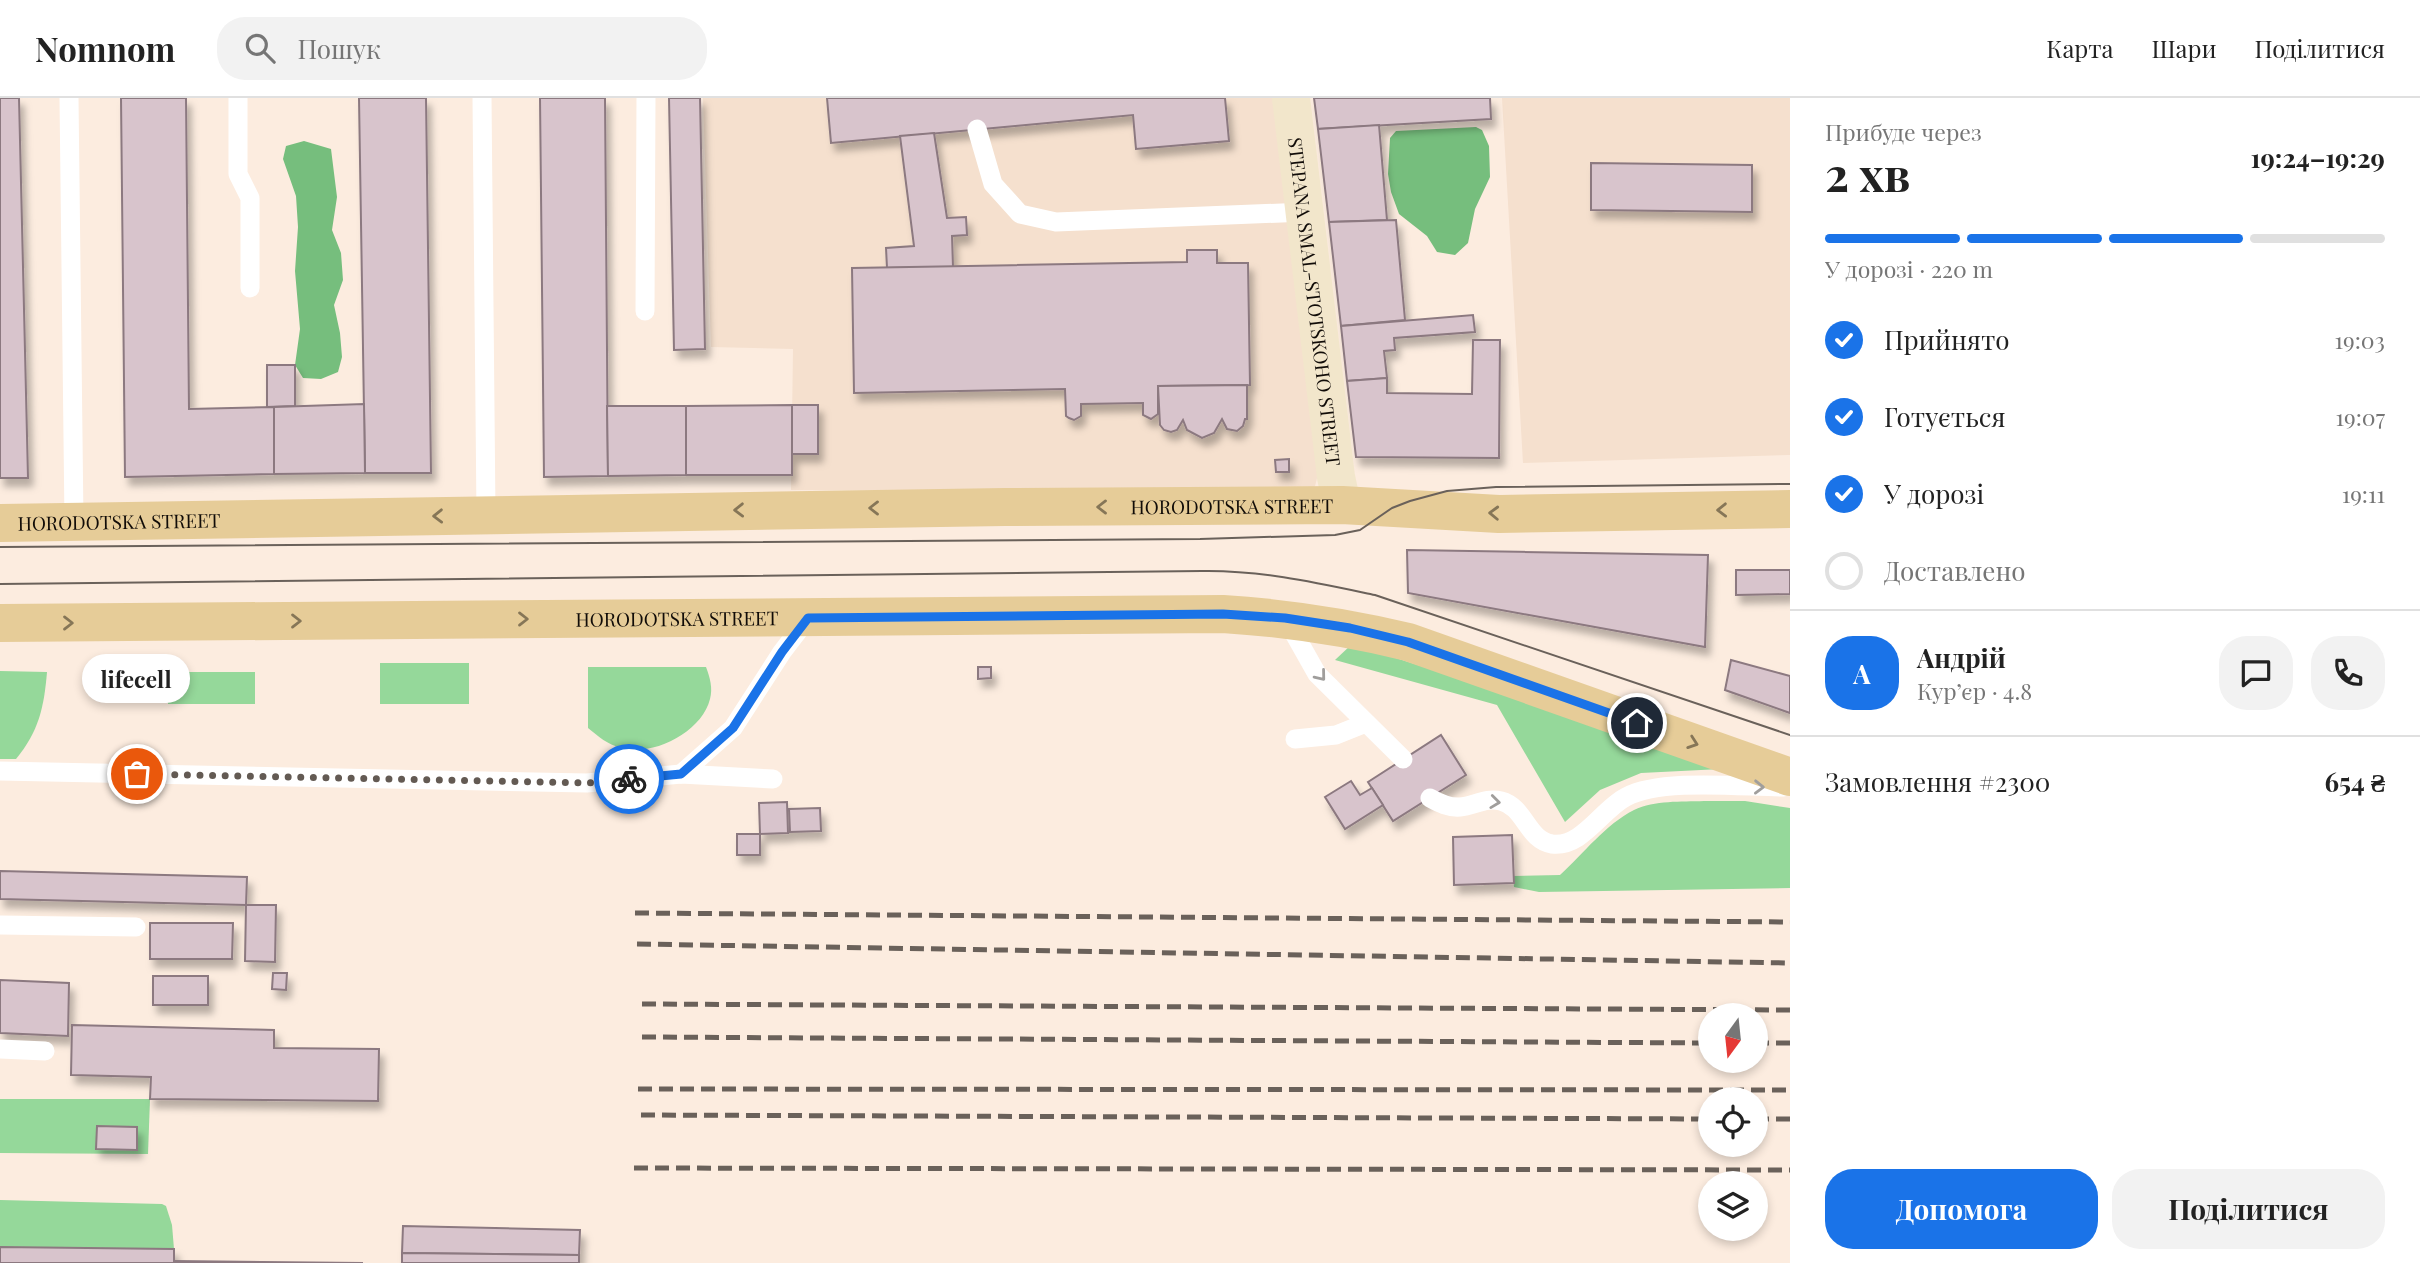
<!DOCTYPE html>
<html lang="uk">
<meta charset="utf-8">
<style>
body{margin:0;font-family:"Playfair Display",serif;background:#f2f2f2;color:#222;height:100vh;display:flex;flex-direction:column;font-size:26px;white-space:nowrap}
*{box-sizing:border-box;margin:0}
p{font-size:23px;color:#767676}
.icon{flex:none;width:38px;height:38px;fill:none;stroke:currentColor;stroke-width:2;stroke-linecap:round;stroke-linejoin:round}
.map{position:relative;flex:1;overflow:hidden}
.sheet{display:flex;flex-direction:column;background:#fff;width:630px}
.sheet>*{flex:none}
.needle{width:46px;rotate:195deg}
.buttons{position:absolute;left:1698px;top:905px;display:grid;gap:14px}
.buttons a{display:grid;place-items:center;width:70px;height:70px;border-radius:50%;background:#fff;box-shadow:0 4px 10px #0003;font-size:35px}
.pin{position:absolute;display:grid;place-items:center;width:60px;height:60px;color:#fff;margin:-30px;border:4px solid #fff;border-radius:50%;box-shadow:0 2px 7px #0007}
.courier{position:absolute;display:grid;place-items:center;width:70px;height:70px;margin:-35px;border:5px solid #1a73e8;border-radius:50%;background:#fff;color:#222;box-shadow:0 2px 9px #0007}
.bubble{position:absolute;height:49px;border-radius:24px;background:#fff;box-shadow:0 4px 10px #0003;font-size:23px;font-weight:700;line-height:49px;text-align:center}
.headline em{font-style:normal;font-weight:700}
.headline div{display:flex;flex-direction:column-reverse}
.headline{display:flex;align-items:center;justify-content:space-between;height:119px;padding:0 35px}
h1{font-size:46px;font-weight:700;line-height:52px}
.bar{display:grid;grid-template-columns:repeat(4,1fr);gap:10px 7px;align-content:center;height:84px;padding:0 35px}
.bar i{height:9px;border-radius:5px;background:#e0e0e0}
.bar .on{background:#1a73e8}
.bar p{grid-column:span 4}
.line{display:flex;align-items:center;gap:18px;padding:0 35px;border-top:2px solid #e0e0e0}
.line div{flex:1}
.round{display:grid;place-items:center;flex:none;width:74px;height:74px;border-radius:28px;background:#f2f2f2}
ol{padding:0 35px;list-style:none}
li{display:flex;align-items:center;gap:21px;height:77px}
li p{margin-inline-start:auto}
li .icon{padding:7px;border-radius:50%;background:#1a73e8;color:#fff;stroke-width:4}
li:last-child{color:#767676}
li i{width:38px;height:38px;border:4px solid #e0e0e0;border-radius:50%}
.button{display:flex;gap:14px;margin-top:auto;padding:14px 35px}
.button a{flex:1;height:80px;border-radius:28px;background:#1a73e8;color:#fff;font-size:28px;font-weight:700;line-height:80px;text-align:center}
.button a+a{background:#f2f2f2;color:#222}
header{display:flex;align-items:center;gap:42px;box-sizing:border-box;height:98px;padding:0 35px;background:#fff;border-bottom:2px solid #e0e0e0}
header strong{font-size:33px}
nav{display:flex;gap:38px;margin-inline-start:auto;font-size:24px}
.search{width:490px;height:63px;background:#f2f2f2;display:flex;align-items:center;gap:18px;box-sizing:border-box;padding:0 24px;border-radius:28px;color:#767676;font-size:26px}
main{display:flex;flex:1;min-height:0}
.map>svg:first-child{display:block}
.built{fill:#f5e0ce}
.green{fill:#95d89a}
.forest{fill:#76be7d}
.building{fill:#d8c4cc;stroke:#8c7980;stroke-width:2;filter:url(#shadow)}
.lines{fill:none;stroke-linecap:round;stroke-linejoin:round}
.lane{stroke:#fff;stroke-width:19}
.secondary{stroke:#f2e6cb;stroke-width:38}
.primary{stroke:#e6cc98;stroke-width:38}
.tram{stroke:#6a615a;stroke-width:2}
.rail{stroke:#6a615a;stroke-width:5;stroke-dasharray:14 7;stroke-linecap:butt}
.oneway{stroke:#867657}
.oneway2{stroke:#a09e9c}
.done{stroke:#635a53;stroke-width:7;stroke-dasharray:0 12.6}
.route{stroke:#1a73e8;stroke-width:9}
.labels{text-anchor:middle;dominant-baseline:central;stroke-width:5;stroke-linejoin:round;paint-order:stroke}
.street-label{font-size:19px;fill:#110c08;stroke:#fcecdf}
</style>
<header>
<strong>Nomnom</strong>
<div class="search"><svg class="icon" aria-label="search" viewBox="0 0 24 24"><circle cx="10" cy="10" r="6"/><path d="M15 15l6 6"/></svg>Пошук</div>
<nav><a>Карта</a><a>Шари</a><a>Поділитися</a></nav>
</header>
<main>
<div class="map">
<svg width="1790" height="1165" viewBox="0 0 1790 1165">
<defs>
<filter id="shadow"><feDropShadow dx="4.5" dy="8" stdDeviation="3.5" flood-color="#0004"/></filter>
</defs>
<rect width="100%" height="100%" fill="#fcecdf"/>
<g class="built">
<polygon points="703,0 1276,0 1320,369 1315,388 1302,393 791,392 793,251 711,249"/>
<polygon points="1502,0 1790,0 1790,357 1523,365"/>
</g>
<g class="green">
<polygon points="1352,546 1741,670 1641,675 1600,692 1565,724 1497,607 1335,562"/>
<rect x="380" y="565" width="89" height="41"/>
<path d="M 588,569 L 706,569 C 710,580 713,590 710,601 C 702,634 653,659 621,650 C 607,646 599,639 588,630 Z"/>
<path d="M 0,573 L 47,574 C 44,609 39,633 16,661 L 0,661 Z"/>
<rect x="168" y="574" width="87" height="32"/>
<path d="M 1704,703 L 1745,703 L 1790,710 L 1790,790 L 1539,794 L 1514,789 L 1513,778 L 1560,777 C 1583,756 1606,726 1634,712 C 1655,702 1681,704 1704,703 Z"/>
<polygon points="0,1001 150,1001 148,1056 0,1055"/>
<polygon points="0,1102 162,1106 166,1108 172,1127 174,1151 0,1149"/>
</g>
<g class="forest">
<polygon points="1476,29 1482,32 1489,48 1490,79 1475,111 1468,145 1455,157 1437,154 1427,138 1399,116 1391,94 1388,76 1390,40 1396,33"/>
<polygon points="304,43 331,51 337,99 332,132 341,155 343,182 334,207 340,235 342,259 338,274 321,281 303,280 295,267 300,231 295,173 298,129 296,98 283,61 286,48"/>
</g>
<g class="building">
<polygon points="0,0 19,0 28,380 0,380"/>
<polygon points="121,0 186,0 189,311 274,309 274,376 125,379"/>
<polygon points="359,0 426,0 431,375 365,375"/>
<polygon points="540,0 605,0 608,378 544,379"/>
<polygon points="669,0 700,0 705,251 674,252"/>
<polygon points="827,0 1225,0 1229,43 1136,51 1133,17 831,45"/>
<polygon points="1314,0 1490,0 1491,21 1318,31"/>
<polygon points="1379,27 1387,122 1329,124 1318,31"/>
<polygon points="934,35 947,120 966,119 967,137 952,138 953,169 887,170 886,150 914,148 900,38"/>
<polygon points="1591,65 1752,67 1752,114 1591,112"/>
<polygon points="1396,122 1405,222 1341,228 1329,124"/>
<polygon points="1187,152 1217,152 1217,165 1248,165 1250,287 1158,288 1158,316 1151,321 1143,317 1143,305 1081,306 1081,318 1074,322 1069,320 1066,318 1065,291 854,295 852,170 1187,164"/>
<polygon points="1473,217 1475,234 1394,240 1395,252 1384,253 1387,280 1347,283 1341,228"/>
<polygon points="1473,242 1500,242 1499,360 1356,359 1347,283 1387,280 1387,295 1472,296"/>
<polygon points="267,267 295,267 295,308 267,309"/>
<polygon points="1247,287 1247,321 1245,321 1243,328 1237,333 1227,331 1222,321 1214,335 1202,340 1187,332 1183,322 1177,332 1171,334 1164,332 1160,327 1158,288"/>
<polygon points="364,306 365,375 274,376 274,309"/>
<polygon points="792,307 792,377 686,377 686,308"/>
<rect x="792" y="307" width="26" height="49"/>
<polygon points="607,308 686,308 686,377 608,378"/>
<polygon points="1289,361 1289,374 1276,374 1275,362"/>
<polygon points="1407,452 1708,457 1705,549 1408,495"/>
<polygon points="1736,472 1790,472 1790,496 1736,497"/>
<polygon points="1731,562 1790,578 1790,615 1725,592"/>
<polygon points="978,569 991,569 991,580 978,581"/>
<polygon points="1441,637 1466,677 1393,723 1368,684"/>
<polygon points="1351,683 1360,697 1372,690 1383,707 1345,731 1325,699"/>
<polygon points="787,704 788,735 760,736 759,705"/>
<polygon points="820,710 821,733 790,734 789,711"/>
<rect x="737" y="736" width="23" height="21"/>
<polygon points="1512,737 1514,785 1454,787 1453,739"/>
<polygon points="0,773 247,779 246,807 0,801"/>
<polygon points="246,807 276,807 275,864 245,863"/>
<polygon points="150,825 233,825 232,861 150,861"/>
<polygon points="273,875 287,875 286,892 272,891"/>
<rect x="153" y="878" width="55" height="29"/>
<polygon points="0,882 69,885 68,938 0,935"/>
<polygon points="72,927 274,932 274,950 379,951 378,1003 150,1001 151,979 71,977"/>
<polygon points="97,1028 137,1029 137,1052 96,1051"/>
<polygon points="403,1128 580,1132 579,1157 402,1155"/>
<polygon points="0,1149 174,1151 174,1165 0,1165"/>
<polygon points="402,1155 579,1157 579,1165 402,1165"/>
<polygon points="174,1163 363,1165 174,1165"/>
</g>
<g class="lines">
<g class="lane">
<polyline points="69,0 74,424"/>
<polyline points="238,0 238,76 250,100 250,190"/>
<polyline points="482,0 486,417"/>
<polyline points="977,31 993,86 1020,116 1056,124 1305,114"/>
<polyline points="645,213 646,0"/>
<polyline points="1286,521 1317,576 1403,661"/>
<polyline points="1295,641 1336,637 1366,625"/>
<polyline points="0,673 587,685 681,676 773,681"/>
<polyline points="681,676 733,630 782,554 808,520"/>
<path d="M 1430,700 C 1439,705 1449,710 1460,709 C 1474,708 1486,699 1501,703 C 1525,709 1527,742 1552,746 C 1582,750 1602,711 1626,699 C 1662,680 1742,689 1784,689"/>
<polyline points="0,827 136,829"/>
<polyline points="0,951 45,953"/>
</g>
<path class="secondary" id="s1" d="M 1291,0 L 1336,379 L 1342,407"/>
<g class="primary">
<path id="s2" d="M 0,425 L 1005,409 L 1342,407 L 1499,416 L 1790,411"/>
<path id="s3" d="M 0,525 L 1223,516 C 1286,520 1346,529 1408,544 L 1790,679"/>
</g>
<g class="tram">
<polyline points="0,449 1200,441 1335,437 1360,432 1392,410 1410,403 1447,393 1496,389 1790,386"/>
<path d="M 0,486 L 1202,473 C 1261,472 1318,485 1375,497 L 1790,637"/>
</g>
<g class="rail">
<polyline points="635,815 1790,824"/>
<polyline points="637,846 1790,865"/>
<polyline points="642,906 1790,912"/>
<polyline points="642,939 1710,945"/>
<polyline points="1755,945 1790,945"/>
<polyline points="638,991 1790,992"/>
<polyline points="641,1017 1710,1021"/>
<polyline points="1755,1021 1790,1021"/>
<polyline points="634,1070 1790,1072"/>
</g>
</g>
<defs><path id="oneway-chevron" d="M-2-3.5L2.5 0L-2 3.5" fill="none" stroke-width="1.6" stroke-linecap="round" stroke-linejoin="round" transform="scale(1.75)"/></defs>
<g class="oneway">
<use href="#oneway-chevron" transform="translate(1102 409) rotate(180)"/>
<use href="#oneway-chevron" transform="translate(874 410) rotate(180)"/>
<use href="#oneway-chevron" transform="translate(739 412) rotate(179)"/>
<use href="#oneway-chevron" transform="translate(1722 412) rotate(179)"/>
<use href="#oneway-chevron" transform="translate(1494 415) rotate(-178)"/>
<use href="#oneway-chevron" transform="translate(438 418) rotate(179)"/>
<use href="#oneway-chevron" transform="translate(523 521)"/>
<use href="#oneway-chevron" transform="translate(296 523)"/>
<use href="#oneway-chevron" transform="translate(68 525)"/>
<use href="#oneway-chevron" transform="translate(1693 645) rotate(19)"/>
</g>
<g class="oneway2">
<use href="#oneway-chevron" transform="translate(1321 578) rotate(51)"/>
<use href="#oneway-chevron" transform="translate(1759 689) rotate(1)"/>
<use href="#oneway-chevron" transform="translate(1495 704) rotate(7)"/>
</g>
<g class="lines">
<polyline class="done" points="137,676 587,685 629,681"/>
<polyline class="route" points="629,681 681,676 733,630 782,554 808,520 1223,516 1285,520 1350,530 1408,544 1637,625"/>
</g>
<g class="labels">
<g class="street-label">
<text stroke="none"><textPath href="#s1" startOffset="205">STEPANA SMAL-STOTSKOHO STREET</textPath></text>
<text stroke="none"><textPath href="#s2" startOffset="1232">HORODOTSKA STREET</textPath></text>
<text stroke="none"><textPath href="#s2" startOffset="119">HORODOTSKA STREET</textPath></text>
<text stroke="none"><textPath href="#s3" startOffset="677">HORODOTSKA STREET</textPath></text>
</g>
</g>
</svg>
<div class="buttons">
<a><svg class="needle" viewBox="-14 -14 28 28"><path d="M0-13l5 13h-10z" fill="#e53935"/><path d="M0 13l5-13h-10z" fill="#767676"/></svg></a>
<a><svg class="icon" aria-label="locate" viewBox="0 0 24 24"><circle cx="12" cy="12" r="6"/><path d="M12 2v4M12 18v4M2 12h4M18 12h4"/></svg></a>
<a><svg class="icon" aria-label="layers" viewBox="0 0 24 24"><path d="M12 4l9 5-9 5-9-5zM3 14l9 5 9-5"/></svg></a>
</div>
<div class="pin" style="left:137px;top:676px;background:#ea580c"><svg class="icon" aria-label="bag" viewBox="0 0 24 24"><path d="M5 8h14l-1 12H6zM9 8a3 3 0 0 1 6 0"/></svg></div>
<div class="pin" style="left:1637px;top:625px;background:#1f2937"><svg class="icon" aria-label="home" viewBox="0 0 24 24"><path d="M3 11l9-7 9 7M6 9v11h12V9"/></svg></div>
<div class="courier" style="left:629px;top:681px"><svg class="icon" aria-label="bike" viewBox="0 0 24 24"><circle cx="6" cy="16" r="4"/><circle cx="18" cy="16" r="4"/><path d="M6 16l4-8h5l3 8M10 8l3 8H6M13 5h3"/></svg></div>
<div class="bubble" style="left:82px;top:556px;width:108px">lifecell</div>
</div>
<section class="sheet">
<div class="headline"><div><h1>2 хв</h1><p>Прибуде через</p></div><em>19:24–19:29</em></div>
<div class="bar"><i class="on"></i><i class="on"></i><i class="on"></i><i></i><p>У дорозі · 220 m</p></div>
<ol>
<li><svg class="icon" aria-label="check" viewBox="0 0 24 24"><path d="M5 12l5 5 9-10"/></svg>Прийнято<p>19:03</p></li>
<li><svg class="icon" aria-label="check" viewBox="0 0 24 24"><path d="M5 12l5 5 9-10"/></svg>Готується<p>19:07</p></li>
<li><svg class="icon" aria-label="check" viewBox="0 0 24 24"><path d="M5 12l5 5 9-10"/></svg>У дорозі<p>19:11</p></li>
<li><i></i>Доставлено</li>
</ol>
<div class="line" style="height:126px"><b class="round" style="background:#1a73e8;color:#fff">А</b><div><b>Андрій</b><p>Кур’єр · 4.8</p></div><a class="round"><svg class="icon" aria-label="chat" viewBox="0 0 24 24"><path d="M4 5h16v11H9l-5 4z"/></svg></a><a class="round"><svg class="icon" aria-label="phone" viewBox="0 0 24 24"><path d="M5 4h4l2 5-3 2q2 4 5 5l2-3 5 2v4C11 20 4 13 5 4z"/></svg></a></div>
<div class="line" style="height:91px"><div>Замовлення #2300</div><b>654 ₴</b></div>
<div class="button"><a>Допомога</a><a>Поділитися</a></div>
</section>
</main>
